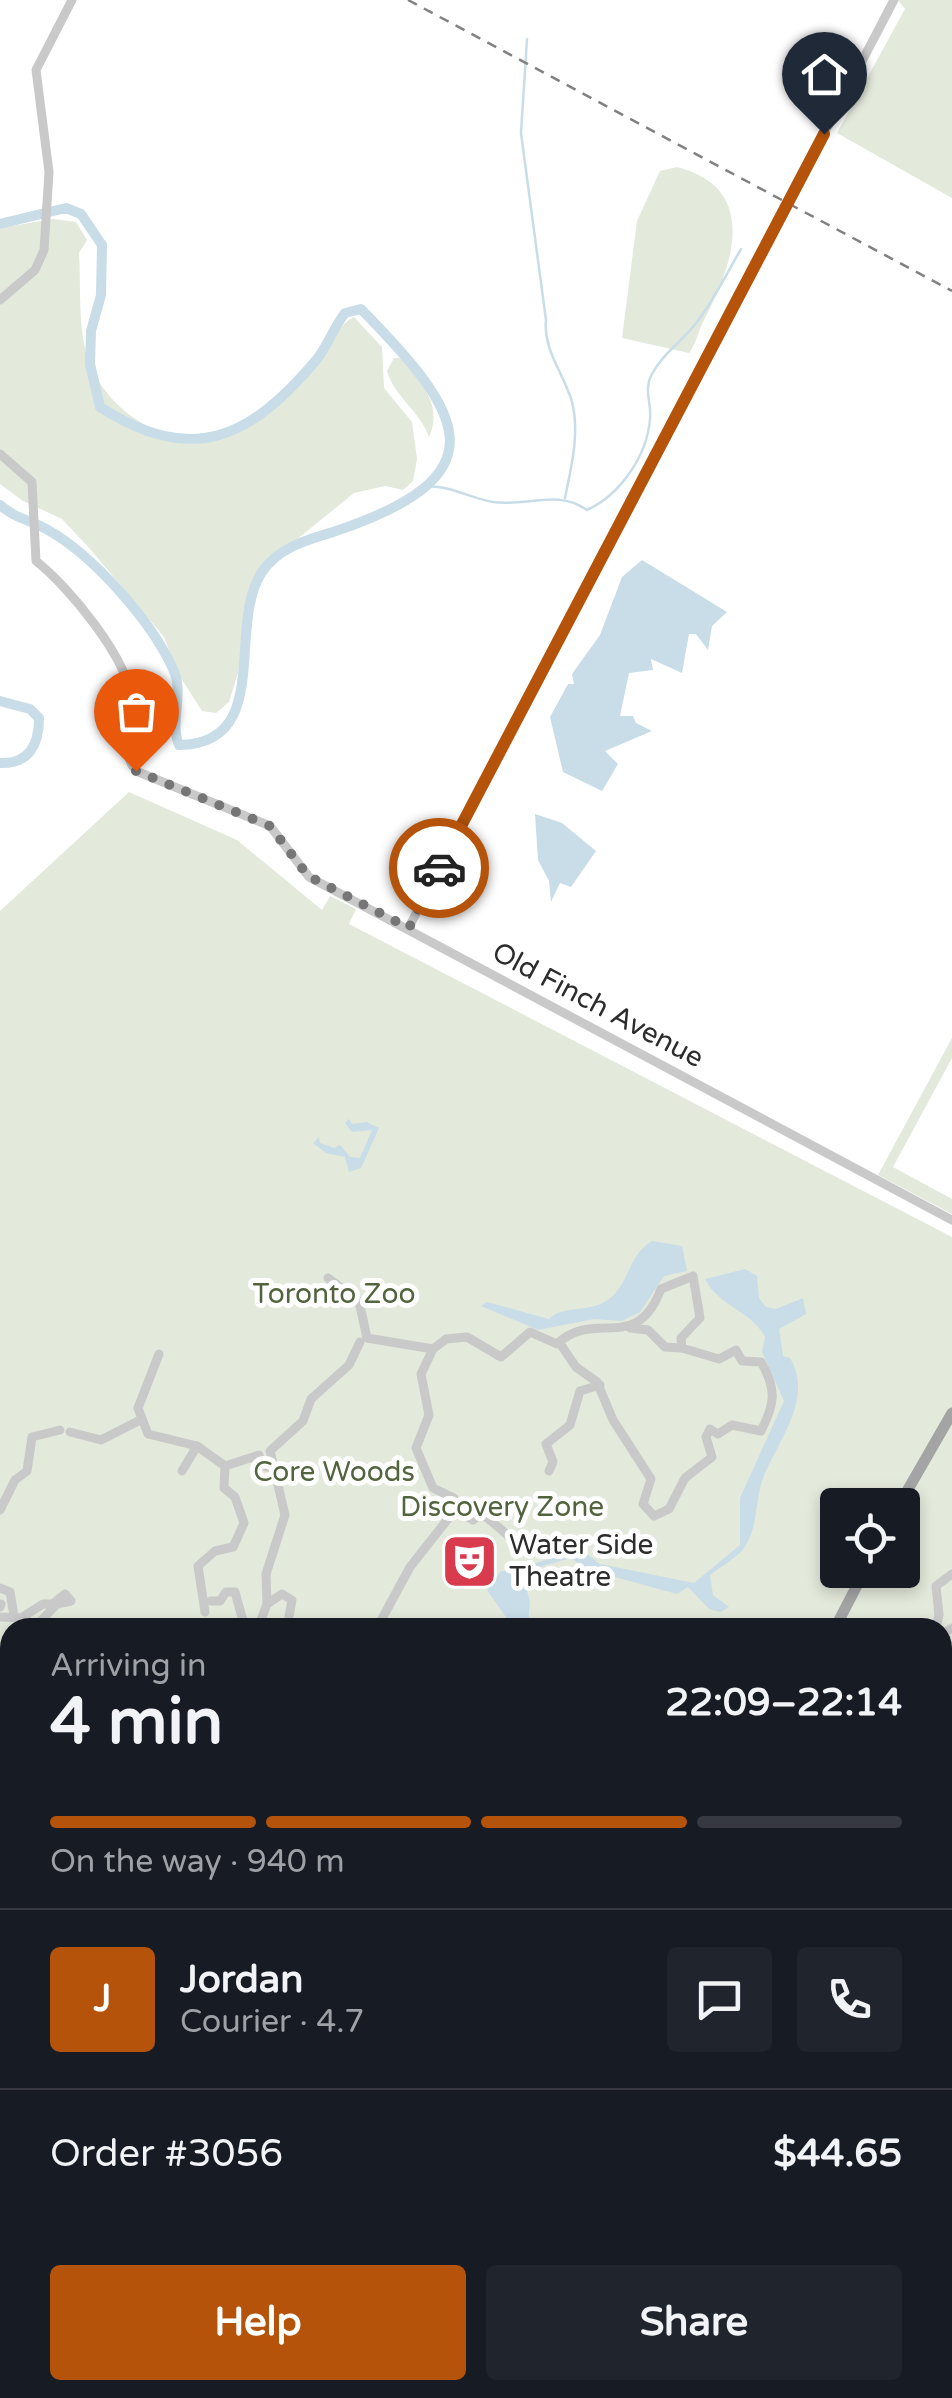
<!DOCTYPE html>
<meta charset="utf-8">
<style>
body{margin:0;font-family:"Varela Round",sans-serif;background:#20242c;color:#f1f3f6;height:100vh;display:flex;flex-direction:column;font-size:38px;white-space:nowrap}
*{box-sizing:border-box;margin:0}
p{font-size:32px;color:#9ea1a6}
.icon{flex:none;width:55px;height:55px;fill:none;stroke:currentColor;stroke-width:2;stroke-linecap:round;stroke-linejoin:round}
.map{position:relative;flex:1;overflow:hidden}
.side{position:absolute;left:0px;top:1618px;width:952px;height:782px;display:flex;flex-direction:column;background:#171b24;border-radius:30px 30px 0 0;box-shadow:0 5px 15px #0003}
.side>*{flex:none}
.controls{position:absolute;left:820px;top:1488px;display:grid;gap:20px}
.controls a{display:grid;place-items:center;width:100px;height:100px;border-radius:10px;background:#171b24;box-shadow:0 5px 15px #0003;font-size:50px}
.pin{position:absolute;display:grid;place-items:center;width:85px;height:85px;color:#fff;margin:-102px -42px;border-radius:50% 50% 50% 0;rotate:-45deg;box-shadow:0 0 10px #0007}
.pin .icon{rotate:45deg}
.courier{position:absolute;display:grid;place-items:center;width:100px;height:100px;margin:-50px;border:8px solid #b45309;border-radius:50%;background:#fff;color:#222;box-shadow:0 2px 12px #0007}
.overview em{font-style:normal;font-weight:700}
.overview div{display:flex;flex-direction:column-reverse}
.overview{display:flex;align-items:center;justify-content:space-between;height:170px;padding:0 50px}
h1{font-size:65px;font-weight:700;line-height:75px}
.bar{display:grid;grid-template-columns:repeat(4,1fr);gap:15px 10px;align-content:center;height:120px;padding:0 50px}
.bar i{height:12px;border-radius:8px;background:#363941}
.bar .selected{background:#b45309}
.bar p{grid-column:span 4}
.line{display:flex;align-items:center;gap:25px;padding:0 50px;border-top:2px solid #363941}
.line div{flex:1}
.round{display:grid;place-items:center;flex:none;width:105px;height:105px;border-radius:10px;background:#20242c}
.action{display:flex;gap:20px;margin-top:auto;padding:20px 50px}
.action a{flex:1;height:115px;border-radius:10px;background:#b45309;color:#fff;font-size:40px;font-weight:700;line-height:115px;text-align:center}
.action a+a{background:#20242c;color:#f1f3f6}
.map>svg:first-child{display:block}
.green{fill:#e3e9db;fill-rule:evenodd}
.water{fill:#c8dde8}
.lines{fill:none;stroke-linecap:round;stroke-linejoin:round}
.stream{stroke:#c8dde8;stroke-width:2.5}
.river{stroke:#c8dde8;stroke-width:10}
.minor{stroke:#c9c9c9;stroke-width:9}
.major{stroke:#a4a4a4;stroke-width:11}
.rail{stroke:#818181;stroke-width:2.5;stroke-dasharray:10 8;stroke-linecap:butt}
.done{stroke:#767676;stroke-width:10;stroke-dasharray:0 18}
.route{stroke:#b45309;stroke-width:12}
.labels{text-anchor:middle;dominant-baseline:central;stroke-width:10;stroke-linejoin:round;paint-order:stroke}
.street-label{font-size:28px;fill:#2c2c2c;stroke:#fff}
.park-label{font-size:28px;fill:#52643d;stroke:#fff}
.poi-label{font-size:28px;fill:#2c2c2c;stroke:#fff;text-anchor:start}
</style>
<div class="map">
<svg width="952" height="2398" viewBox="0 0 952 2398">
<rect width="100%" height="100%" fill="#fff"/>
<g class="green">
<polygon points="898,0 952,0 952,198 837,133 905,9"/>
<path d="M 677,167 C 759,188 734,263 705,318 C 698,330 697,343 689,353 L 622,338 L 637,221 L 660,171 Z"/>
<path d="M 53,219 L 76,222 L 87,240 L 79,253 C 81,285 78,322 86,353 C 103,415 187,466 243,423 C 271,401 299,376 324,351 C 335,341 339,324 354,317 L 382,347 L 384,388 L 412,422 L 417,459 L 413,481 L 403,490 L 385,486 L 354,493 L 259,570 L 247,601 L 238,673 L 229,702 L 216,713 L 202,711 L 179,675 L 164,637 L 91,550 L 62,519 L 23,501 L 0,484 L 0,228 Z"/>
<path d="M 394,358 L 402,358 C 420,384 444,404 429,437 C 420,411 394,396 387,371 Z"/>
<path d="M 129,792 L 237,840 L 322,910 L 330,896 L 356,909 L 349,924 L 952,1237 L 952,2221 L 942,2221 L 942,1628 L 10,1628 L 10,2011 L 0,2007 L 0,911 ZM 838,1505 L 902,1505 L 902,1570 L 838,1570 Z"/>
<polygon points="952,1038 952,1058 893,1167 952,1199 952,1214 878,1175"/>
<polygon points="0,2054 10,2054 10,2137 0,2135"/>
<polygon points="10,2225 10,2390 53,2390 55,2398 13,2398 0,2373 0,2238"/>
<polygon points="943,2234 952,2235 952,2398 847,2398 850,2390 942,2390"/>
<polygon points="576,2390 680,2390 679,2398 567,2398"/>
</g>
<g class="water">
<polygon points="642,560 727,612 712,626 708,650 696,634 689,634 682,673 651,659 653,670 629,673 620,716 633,716 636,723 652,731 605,751 618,764 602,791 563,772 550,717 568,684 574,684 572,674 600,635 622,577"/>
<polygon points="535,814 562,823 596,851 571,887 560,883 551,902 549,881 538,860"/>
<polygon points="349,1119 352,1124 367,1122 379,1128 361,1168 349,1172 345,1157 326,1153 313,1143 319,1137 320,1143 334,1148 340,1145 350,1157 360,1158 372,1130 352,1132 345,1123"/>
<path d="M 652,1241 L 682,1246 L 687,1271 L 664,1276 L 640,1312 L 622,1321 L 594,1319 L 538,1330 L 481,1306 L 487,1302 L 549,1319 C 564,1304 590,1314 609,1299 C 630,1283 628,1255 652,1241 Z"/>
<path d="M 745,1269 L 757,1276 L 759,1298 L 766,1307 L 776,1309 L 803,1298 L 806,1314 L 779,1329 L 783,1356 L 790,1358 C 814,1398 778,1441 763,1478 C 755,1500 758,1525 746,1545 C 738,1558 721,1566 710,1575 L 713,1595 L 729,1607 L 721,1612 L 709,1609 L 688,1587 L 677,1594 L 615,1577 L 599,1579 L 571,1558 L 529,1570 L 523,1576 L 530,1602 L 528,1625 L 508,1627 L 508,1620 L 487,1590 L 500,1572 L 561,1556 L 563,1544 L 569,1540 L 600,1564 L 694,1583 L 740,1545 L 740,1498 L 784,1401 L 762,1352 L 765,1337 C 751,1310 719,1307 705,1279 Z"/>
</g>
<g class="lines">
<g class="stream">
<path d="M 527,39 L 521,133 L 546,320 C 543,351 564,373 572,402 C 580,433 571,468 565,498"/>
<path d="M 424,487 C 449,484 468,498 493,502 C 527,507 557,489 587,510 C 620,495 647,456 650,419 C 652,403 643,390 652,374 C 663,353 683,341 697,322 C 714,300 727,273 741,249"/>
<polyline points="942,1880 952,1872"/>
<polyline points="942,2020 952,2029"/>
</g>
<g class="river">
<path d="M 0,224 L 66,208 L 81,214 L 102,245 L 101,295 L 91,331 L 90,364 L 100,407 C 193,467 251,438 317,359 C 328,345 334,327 345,313 L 361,309 C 463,413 505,475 333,532 C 306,540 278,548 262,572 C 226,626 274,744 179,745 C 169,721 185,693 173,669 C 152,622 94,556 48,530 C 32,520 15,519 0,505"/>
<path d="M 0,701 L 30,709 L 39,718 C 39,745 29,764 0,763"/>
<polyline points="0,1940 10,1960"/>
<polyline points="53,2398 53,2390"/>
</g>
<g class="minor">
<polyline points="0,300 35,270 44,250 49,172 36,70 72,0"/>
<path d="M 0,454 L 32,482 L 36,561 C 68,586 130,660 132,703 C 133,727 118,749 136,771 L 270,826 L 309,877 L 952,1220"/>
<polyline points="409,927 894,0"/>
<polyline points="328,1278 359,1301 367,1338 433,1349"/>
<polyline points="630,1328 648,1330 665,1347 682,1348"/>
<polyline points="159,1354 138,1408 148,1434 197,1446 225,1466 224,1488 235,1497 244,1523 233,1547 215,1551 198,1566 205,1612"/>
<polyline points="70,1432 101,1440 142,1419"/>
<polyline points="225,1466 259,1455 262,1466 273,1468"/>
<polyline points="182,1471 197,1446"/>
<polyline points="549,1471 553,1462 546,1444 570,1425 580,1391 600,1385"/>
<polyline points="0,1510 15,1480 27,1471 32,1437 60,1430"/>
<path d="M 550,1548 L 543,1553 C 517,1551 503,1527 481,1514 L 473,1520 L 455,1510 L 454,1498 L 433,1488 L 416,1448 L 429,1415 L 421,1374 L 433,1349 L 446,1339 L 467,1337 L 501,1357 L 530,1332 L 557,1344 C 595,1308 636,1355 661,1289 L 693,1276 L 700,1318 L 681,1338 L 682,1348 L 719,1359 L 736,1350 L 742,1361 L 761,1362 C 777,1389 775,1404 761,1431 L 732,1425 L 718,1434 L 710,1429 L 706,1437 L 712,1457 L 685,1478 L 669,1509 L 654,1516 L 643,1504 L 651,1479 L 613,1420 L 597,1382 L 576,1367 L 559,1342"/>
<polyline points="0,1588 10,1592 14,1616"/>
<polyline points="211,1601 220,1601 226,1592 235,1592 245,1628"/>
<polyline points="55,1602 65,1594 71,1601 57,1604"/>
<polyline points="267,1604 266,1574 285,1515 270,1451 303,1421 311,1399 349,1365 360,1342"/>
<polyline points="0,1607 1,1604"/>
<polyline points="24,1616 43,1604 57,1604 34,1628"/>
<polyline points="0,1617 26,1618"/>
<polyline points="258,1628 267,1604 282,1594 292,1600 288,1622 280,1628"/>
<polyline points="377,1628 410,1567 455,1510"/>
<polyline points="936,1628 939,1615 936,1586 952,1574"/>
<polyline points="942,1634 952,1628"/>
</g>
<g class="major">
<polyline points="899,1505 952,1413"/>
<polyline points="835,1628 865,1570"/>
<polyline points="525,2398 531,2390"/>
<polyline points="536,2398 543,2390"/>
<polyline points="562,2398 570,2390"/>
</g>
<polyline class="rail" points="408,0 952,291"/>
</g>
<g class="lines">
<polyline class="done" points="136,771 270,826 308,876 409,928 439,868"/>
<polyline class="route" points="439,868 824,134"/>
</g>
<defs>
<symbol id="theatre-square" viewBox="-11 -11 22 22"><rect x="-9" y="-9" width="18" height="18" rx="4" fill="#d83a4e" stroke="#fff"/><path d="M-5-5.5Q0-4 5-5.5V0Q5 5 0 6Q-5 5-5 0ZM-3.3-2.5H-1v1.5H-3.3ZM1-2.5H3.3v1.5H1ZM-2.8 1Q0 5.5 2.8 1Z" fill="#fff"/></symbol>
</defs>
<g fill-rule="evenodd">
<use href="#theatre-square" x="438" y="1530" width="63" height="63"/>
</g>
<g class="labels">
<g class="street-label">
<text transform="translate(598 1005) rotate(28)">Old Finch Avenue</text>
</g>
<g class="park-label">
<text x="334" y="1294">Toronto Zoo</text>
<text x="334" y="1472">Core Woods</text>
<text x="502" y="1507">Discovery Zone</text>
</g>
<g class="poi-label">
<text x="509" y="1545">Water Side<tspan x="509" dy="32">Theatre</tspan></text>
</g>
</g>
</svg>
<div class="controls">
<a><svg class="icon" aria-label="locate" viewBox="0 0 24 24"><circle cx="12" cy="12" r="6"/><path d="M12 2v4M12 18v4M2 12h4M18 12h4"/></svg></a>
</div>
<div class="pin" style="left:136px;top:771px;background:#ea580c"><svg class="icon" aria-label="bag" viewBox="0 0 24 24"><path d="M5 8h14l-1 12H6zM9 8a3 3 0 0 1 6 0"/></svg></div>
<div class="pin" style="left:824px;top:134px;background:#1f2937"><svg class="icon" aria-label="home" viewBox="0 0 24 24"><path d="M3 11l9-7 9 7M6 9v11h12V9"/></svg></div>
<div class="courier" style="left:439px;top:868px"><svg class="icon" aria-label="car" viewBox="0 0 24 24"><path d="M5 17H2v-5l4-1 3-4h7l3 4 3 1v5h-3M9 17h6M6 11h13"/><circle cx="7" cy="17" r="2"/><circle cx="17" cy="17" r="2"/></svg></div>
<section class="side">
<div class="overview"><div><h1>4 min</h1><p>Arriving in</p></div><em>22:09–22:14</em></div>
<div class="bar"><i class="selected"></i><i class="selected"></i><i class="selected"></i><i></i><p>On the way · 940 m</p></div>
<div class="line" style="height:180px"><b class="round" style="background:#b45309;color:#fff">J</b><div><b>Jordan</b><p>Courier · 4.7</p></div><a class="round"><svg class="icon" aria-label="chat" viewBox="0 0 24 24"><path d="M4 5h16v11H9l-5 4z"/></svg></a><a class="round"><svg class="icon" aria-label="phone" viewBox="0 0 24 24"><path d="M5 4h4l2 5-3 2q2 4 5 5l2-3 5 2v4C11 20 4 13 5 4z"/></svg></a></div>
<div class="line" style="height:130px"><div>Order #3056</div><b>$44.65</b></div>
<div class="action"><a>Help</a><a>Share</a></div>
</section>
</div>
